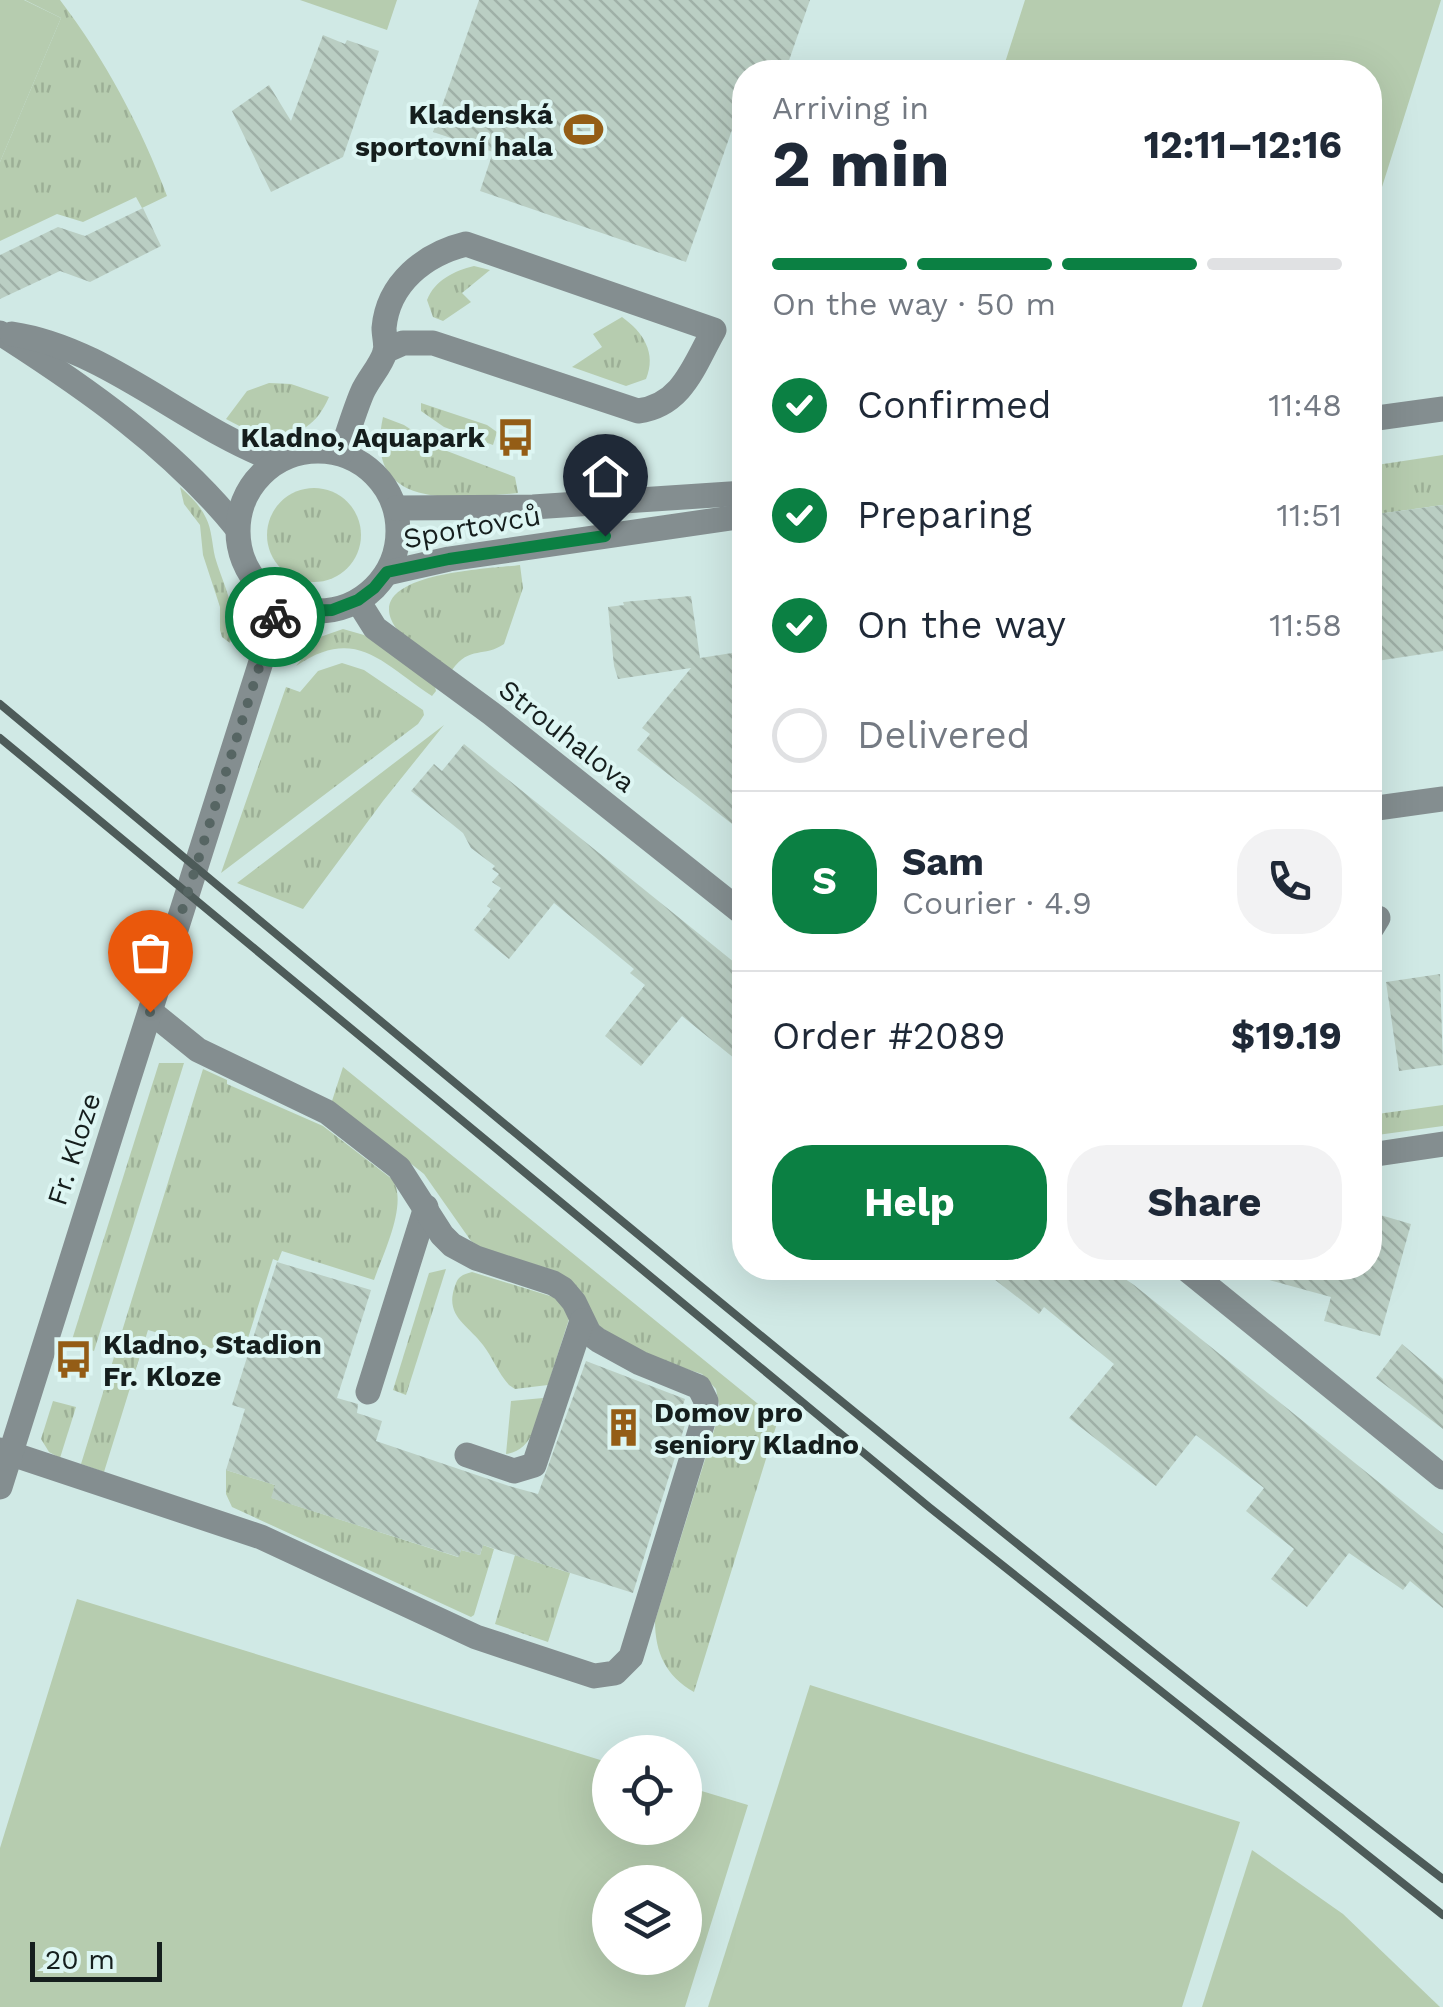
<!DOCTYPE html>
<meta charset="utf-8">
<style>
body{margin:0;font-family:"Work Sans",sans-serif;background:#f2f2f3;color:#1f2937;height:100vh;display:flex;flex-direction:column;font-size:38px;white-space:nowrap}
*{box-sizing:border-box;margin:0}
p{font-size:32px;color:#747a83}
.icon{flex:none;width:55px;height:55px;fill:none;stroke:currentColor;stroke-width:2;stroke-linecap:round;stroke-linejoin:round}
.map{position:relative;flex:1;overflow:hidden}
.drawer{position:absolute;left:732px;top:60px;width:650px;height:1220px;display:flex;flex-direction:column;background:#fff;border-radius:40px;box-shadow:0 10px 40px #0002}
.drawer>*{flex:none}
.tools{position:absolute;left:592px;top:1735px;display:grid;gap:20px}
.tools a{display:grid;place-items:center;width:110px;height:110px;border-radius:50%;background:#fff;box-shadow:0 10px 40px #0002;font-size:50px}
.scale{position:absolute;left:30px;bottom:25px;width:132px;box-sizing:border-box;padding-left:10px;border:5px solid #151e1d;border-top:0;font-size:28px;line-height:35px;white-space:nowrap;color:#151e1d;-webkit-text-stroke:8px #ddf6f3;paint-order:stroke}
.pin{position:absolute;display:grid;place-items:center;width:85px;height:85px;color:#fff;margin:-102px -42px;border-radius:50% 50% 50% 0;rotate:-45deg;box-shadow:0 0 10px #0007}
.pin .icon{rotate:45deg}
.courier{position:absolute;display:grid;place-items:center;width:100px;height:100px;margin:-50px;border:8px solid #0b8043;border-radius:50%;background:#fff;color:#222;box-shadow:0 2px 12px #0007}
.head em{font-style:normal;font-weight:700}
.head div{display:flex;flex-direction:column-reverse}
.head{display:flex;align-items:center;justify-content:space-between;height:170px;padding:0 40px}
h1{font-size:65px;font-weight:700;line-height:75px}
.bar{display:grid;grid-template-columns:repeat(4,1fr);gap:15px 10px;align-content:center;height:120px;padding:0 40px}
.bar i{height:12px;border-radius:8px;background:#e0e1e3}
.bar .current{background:#0b8043}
.bar p{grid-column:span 4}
.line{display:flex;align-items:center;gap:25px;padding:0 40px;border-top:2px solid #e0e1e3}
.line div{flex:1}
.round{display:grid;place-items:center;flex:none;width:105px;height:105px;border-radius:40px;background:#f2f2f3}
ol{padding:0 40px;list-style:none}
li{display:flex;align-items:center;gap:30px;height:110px}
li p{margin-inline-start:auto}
li .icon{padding:10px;border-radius:50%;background:#0b8043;color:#fff;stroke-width:4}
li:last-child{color:#747a83}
li i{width:55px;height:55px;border:5px solid #e0e1e3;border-radius:50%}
.primary-button{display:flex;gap:20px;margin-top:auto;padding:20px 40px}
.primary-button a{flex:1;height:115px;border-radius:40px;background:#0b8043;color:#fff;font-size:40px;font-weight:700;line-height:115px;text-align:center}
.primary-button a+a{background:#f2f2f3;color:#1f2937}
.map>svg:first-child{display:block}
.grass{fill:url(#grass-tufts)}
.garden{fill:#b6ccaf;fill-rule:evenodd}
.building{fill:url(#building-back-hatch)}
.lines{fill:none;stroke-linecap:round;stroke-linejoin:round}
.minor{stroke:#848e90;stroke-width:25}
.rail{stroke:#4d5b59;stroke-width:8}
.done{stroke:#566563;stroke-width:10;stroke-dasharray:0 18}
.route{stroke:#0b8043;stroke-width:12}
.labels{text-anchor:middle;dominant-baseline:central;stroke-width:8;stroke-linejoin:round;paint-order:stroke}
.poi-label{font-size:28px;font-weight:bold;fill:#151e1d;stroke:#ddf6f3;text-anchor:end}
.street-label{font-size:28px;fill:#151e1d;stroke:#ddf6f3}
</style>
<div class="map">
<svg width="1443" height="2007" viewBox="0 0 1443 2007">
<defs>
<pattern id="grass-tufts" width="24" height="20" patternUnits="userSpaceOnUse" patternTransform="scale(2.5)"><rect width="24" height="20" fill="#b6ccaf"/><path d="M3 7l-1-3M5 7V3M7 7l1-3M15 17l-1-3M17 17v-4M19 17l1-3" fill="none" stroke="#9caf96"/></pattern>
<pattern id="building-back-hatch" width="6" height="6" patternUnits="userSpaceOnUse" patternTransform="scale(2.5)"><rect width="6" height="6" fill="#bacec3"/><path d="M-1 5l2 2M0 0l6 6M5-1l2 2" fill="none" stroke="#9fb0a7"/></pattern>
</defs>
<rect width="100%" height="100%" fill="#d0e9e5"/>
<g class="grass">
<path d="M 25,0 L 60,0 C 105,59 141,127 167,196 L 142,208 L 136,197 L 83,222 L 57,214 L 0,241 L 0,162 L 61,18 Z"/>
<path d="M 474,266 L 490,270 L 462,293 L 471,302 L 443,321 L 433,317 L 427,300 C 435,280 454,271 474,266 Z"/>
<path d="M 622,317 C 643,332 657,353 646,379 L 626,386 L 572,367 L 602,347 L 593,334 Z"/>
<path d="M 269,383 L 291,384 L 329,397 C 308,446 266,442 226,419 L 247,391 Z"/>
<polygon points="421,403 487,425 497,432 493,445 444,427 421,411"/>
<path d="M 383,417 L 404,425 L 439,448 L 515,477 L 518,493 C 459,498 362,513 383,417 Z"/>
<polygon points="1443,455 1443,505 1370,515 1370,466"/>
<path d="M 180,487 C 190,496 200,505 206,518 C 212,530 212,544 215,557 C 223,585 240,613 230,643 L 222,637 L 220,630 L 220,607 L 203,555 L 200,525 L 184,504 Z"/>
<circle cx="314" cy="535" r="47"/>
<path d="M 520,565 L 523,588 L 504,644 C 484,658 470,645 452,670 C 434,658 408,646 396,628 C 357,572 493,569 520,565 Z"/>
<path d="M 343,629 L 364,635 L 434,683 L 436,691 L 432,696 C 382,663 356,625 296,666 L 320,637 Z"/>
<polygon points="342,663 364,670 423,710 424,715 418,724 221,873 286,687 300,692 318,671"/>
<polygon points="444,725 383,801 303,909 237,883"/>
<polygon points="159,1063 184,1063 94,1351 71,1343"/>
<path d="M 343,1067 L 778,1420 L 694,1692 C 666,1676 655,1653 655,1621 L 720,1411 L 716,1389 L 702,1374 L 643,1355 L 471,1241 L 424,1174 L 332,1101 Z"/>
<path d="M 203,1069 L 227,1080 L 227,1084 L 323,1126 L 392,1179 C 409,1202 383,1254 374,1280 L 282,1251 L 278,1261 L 273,1259 L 242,1357 L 148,1330 L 104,1472 L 81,1464 Z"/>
<polygon points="1443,1105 1443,1126 1370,1136 1370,1115"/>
<polygon points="446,1269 406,1395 393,1390 429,1273"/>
<path d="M 472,1272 L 563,1300 L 569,1319 L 548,1385 L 515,1389 L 509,1385 C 498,1373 493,1358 483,1345 C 468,1325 444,1316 455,1286 C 458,1276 462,1275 472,1272 Z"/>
<path d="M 543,1398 C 536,1421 534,1450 506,1454 L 511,1401 Z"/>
<polygon points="53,1401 76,1407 60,1458 49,1452 41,1439"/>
<polygon points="226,1470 275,1485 272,1498 458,1557 461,1550 480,1555 483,1545 494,1549 474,1615 471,1617 232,1507 226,1494"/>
<polygon points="515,1555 570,1573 548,1642 495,1624"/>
</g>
<g class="garden">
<polygon points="0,0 24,0 61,18 0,162"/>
<polygon points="300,0 397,0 387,30"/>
<polygon points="1025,0 1441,0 1376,206 1370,204 1370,72 1002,72"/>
<path d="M 77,1599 L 610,1763 L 610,1828 L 685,1828 L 685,1786 L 748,1805 L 685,2007 L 0,2007 L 0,1848 ZM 610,1882 L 685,1882 L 685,1958 L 610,1958 Z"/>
<polygon points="810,1685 1240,1822 1182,2007 708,2007"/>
<polygon points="1252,1850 1343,1914 1440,2007 1202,2007"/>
</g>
<g class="building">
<polygon points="479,0 810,0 785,72 745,72 745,131 733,127 686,262 480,191 493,152 433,132"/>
<polygon points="323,35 345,44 347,40 379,51 343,157 271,192 232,111 269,85 291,121"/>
<polygon points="143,208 161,246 90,282 60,271 0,299 0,255 58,227 85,236"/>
<polygon points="1443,505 1443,651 1370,662 1370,515"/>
<polygon points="691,596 700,658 745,651 745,834 637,750 650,734 642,728 691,668 618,679 614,666 608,607 624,605 623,602"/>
<polygon points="464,744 745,971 745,1067 682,1016 641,1066 605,1036 645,985 630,973 634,969 554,903 509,959 474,930 491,909 487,906 501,888 492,882 499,874 492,869 495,866 471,848 463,833 411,791 434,764 442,771"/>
<polygon points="1440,974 1443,1065 1399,1071 1386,982"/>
<polygon points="1370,1212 1411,1224 1380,1336 1324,1321 1331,1297 1262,1278 1263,1268 1370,1268"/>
<polygon points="277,1262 371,1290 337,1398 358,1404 357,1413 382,1421 376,1441 509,1486 538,1494 586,1361 685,1399 680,1413 688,1415 633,1593 483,1545 480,1555 461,1550 459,1557 271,1498 275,1485 226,1470 245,1409 232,1405"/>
<polygon points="980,1268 1109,1268 1134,1285 1443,1534 1443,1608 1410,1581 1403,1590 1349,1553 1307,1607 1271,1579 1294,1549 1246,1511 1264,1488 1196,1435 1156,1486 1069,1418 1114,1364 1044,1307 1039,1314"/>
<polygon points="1402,1344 1443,1379 1443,1429 1376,1378"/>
</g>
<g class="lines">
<g class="minor">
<path d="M 0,333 C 86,388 172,448 237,528"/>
<path d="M 12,334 C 107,348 186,427 276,460"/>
<polyline points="1370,419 1443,409"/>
<circle cx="318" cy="531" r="80"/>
<path d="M 341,453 C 348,433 354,412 362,393 C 368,379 381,366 385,352 C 387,345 384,336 384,328 C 388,283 425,254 466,244 L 714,330 C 694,365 683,405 638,411 L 433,343 L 403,343 L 385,351"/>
<polyline points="396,508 533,507 745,493"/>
<polyline points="387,573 449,559 745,516"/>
<polyline points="358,601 375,628 492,714 745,915"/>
<polyline points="1370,809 1443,799"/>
<polyline points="1370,931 1378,918"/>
<polyline points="1370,1155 1443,1144"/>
<polyline points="1185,1268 1443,1477"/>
<polyline points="368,1392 426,1207"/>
<polyline points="0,1450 261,1537 476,1637 594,1676 615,1673 631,1657 705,1415 706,1401 699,1387 640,1363 598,1340 589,1333 574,1302 563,1289 553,1283 476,1258 452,1245 442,1235 399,1168 327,1112 198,1050 151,1012"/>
<polyline points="467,1455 514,1471 534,1465 582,1321"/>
<path d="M 0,1487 C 91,1191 188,898 280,602"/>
</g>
<g class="rail">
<path d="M 0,704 C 477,1101 951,1501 1443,1879"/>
<polyline points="0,738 929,1507 1443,1915"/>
</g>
</g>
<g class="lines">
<polyline class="done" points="150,1012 275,617"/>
<polyline class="route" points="275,617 280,602 306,611 332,610 358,600 374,588 387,572 449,559 605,536"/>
</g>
<defs>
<symbol id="stadium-bare" viewBox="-9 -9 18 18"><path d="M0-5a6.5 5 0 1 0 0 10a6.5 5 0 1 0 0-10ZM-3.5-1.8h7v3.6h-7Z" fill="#945d16" stroke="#ddf6f3" stroke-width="2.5" paint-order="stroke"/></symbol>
<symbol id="bus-bare" viewBox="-9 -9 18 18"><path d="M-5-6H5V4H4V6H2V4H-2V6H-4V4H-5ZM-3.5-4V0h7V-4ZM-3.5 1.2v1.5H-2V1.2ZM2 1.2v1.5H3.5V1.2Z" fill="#945d16" stroke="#ddf6f3" stroke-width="2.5" paint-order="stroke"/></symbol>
<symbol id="building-bare" viewBox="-9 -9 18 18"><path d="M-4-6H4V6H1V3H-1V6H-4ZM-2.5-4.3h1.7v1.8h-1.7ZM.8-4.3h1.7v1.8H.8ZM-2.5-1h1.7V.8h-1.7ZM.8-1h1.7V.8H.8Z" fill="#945d16" stroke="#ddf6f3" stroke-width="2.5" paint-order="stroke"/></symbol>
</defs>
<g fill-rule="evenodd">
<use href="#stadium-bare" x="556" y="102" width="55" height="55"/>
<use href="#bus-bare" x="488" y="410" width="55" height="55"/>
<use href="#bus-bare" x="46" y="1332" width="55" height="55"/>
<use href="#building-bare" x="596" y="1400" width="55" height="55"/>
</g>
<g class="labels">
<g class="poi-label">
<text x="553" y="114">Kladenská<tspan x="553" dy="32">sportovní hala</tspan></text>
<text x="485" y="437">Kladno, Aquapark</text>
<text x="103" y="1344" text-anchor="start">Kladno, Stadion<tspan x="103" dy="32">Fr. Kloze</tspan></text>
<text x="654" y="1412" text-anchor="start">Domov pro<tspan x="654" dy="32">seniory Kladno</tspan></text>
</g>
<g class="street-label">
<text transform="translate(472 527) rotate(-10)">Sportovců</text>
<text transform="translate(567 736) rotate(38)">Strouhalova</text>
<text transform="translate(74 1149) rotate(-72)">Fr. Kloze</text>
</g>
</g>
</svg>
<div class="tools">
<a><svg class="icon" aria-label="locate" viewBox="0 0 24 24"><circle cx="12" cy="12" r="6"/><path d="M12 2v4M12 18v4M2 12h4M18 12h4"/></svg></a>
<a><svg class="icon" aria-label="layers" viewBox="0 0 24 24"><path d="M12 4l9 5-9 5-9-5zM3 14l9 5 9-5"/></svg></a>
</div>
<div class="scale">20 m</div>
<div class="pin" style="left:150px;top:1012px;background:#ea580c"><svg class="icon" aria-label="bag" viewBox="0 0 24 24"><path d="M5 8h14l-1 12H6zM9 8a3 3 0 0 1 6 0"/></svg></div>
<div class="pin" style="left:605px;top:536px;background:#1f2937"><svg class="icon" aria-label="home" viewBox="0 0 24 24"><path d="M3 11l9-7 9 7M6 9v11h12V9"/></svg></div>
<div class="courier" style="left:275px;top:617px"><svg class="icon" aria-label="bike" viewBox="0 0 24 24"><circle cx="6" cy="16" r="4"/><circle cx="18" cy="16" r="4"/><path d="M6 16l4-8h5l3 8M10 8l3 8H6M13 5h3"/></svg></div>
<section class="drawer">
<div class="head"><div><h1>2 min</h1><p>Arriving in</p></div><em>12:11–12:16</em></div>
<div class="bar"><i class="current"></i><i class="current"></i><i class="current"></i><i></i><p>On the way · 50 m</p></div>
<ol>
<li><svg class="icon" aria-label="check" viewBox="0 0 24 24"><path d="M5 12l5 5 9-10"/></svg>Confirmed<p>11:48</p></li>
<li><svg class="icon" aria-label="check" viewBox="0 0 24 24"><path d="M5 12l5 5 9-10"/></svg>Preparing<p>11:51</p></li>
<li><svg class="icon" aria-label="check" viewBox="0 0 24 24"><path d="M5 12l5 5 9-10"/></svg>On the way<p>11:58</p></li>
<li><i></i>Delivered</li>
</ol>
<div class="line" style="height:180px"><b class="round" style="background:#0b8043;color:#fff">S</b><div><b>Sam</b><p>Courier · 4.9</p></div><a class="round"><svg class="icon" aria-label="phone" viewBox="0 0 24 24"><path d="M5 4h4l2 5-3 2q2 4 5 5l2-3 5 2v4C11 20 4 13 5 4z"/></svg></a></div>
<div class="line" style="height:130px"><div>Order #2089</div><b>$19.19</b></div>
<div class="primary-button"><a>Help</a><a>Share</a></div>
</section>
</div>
